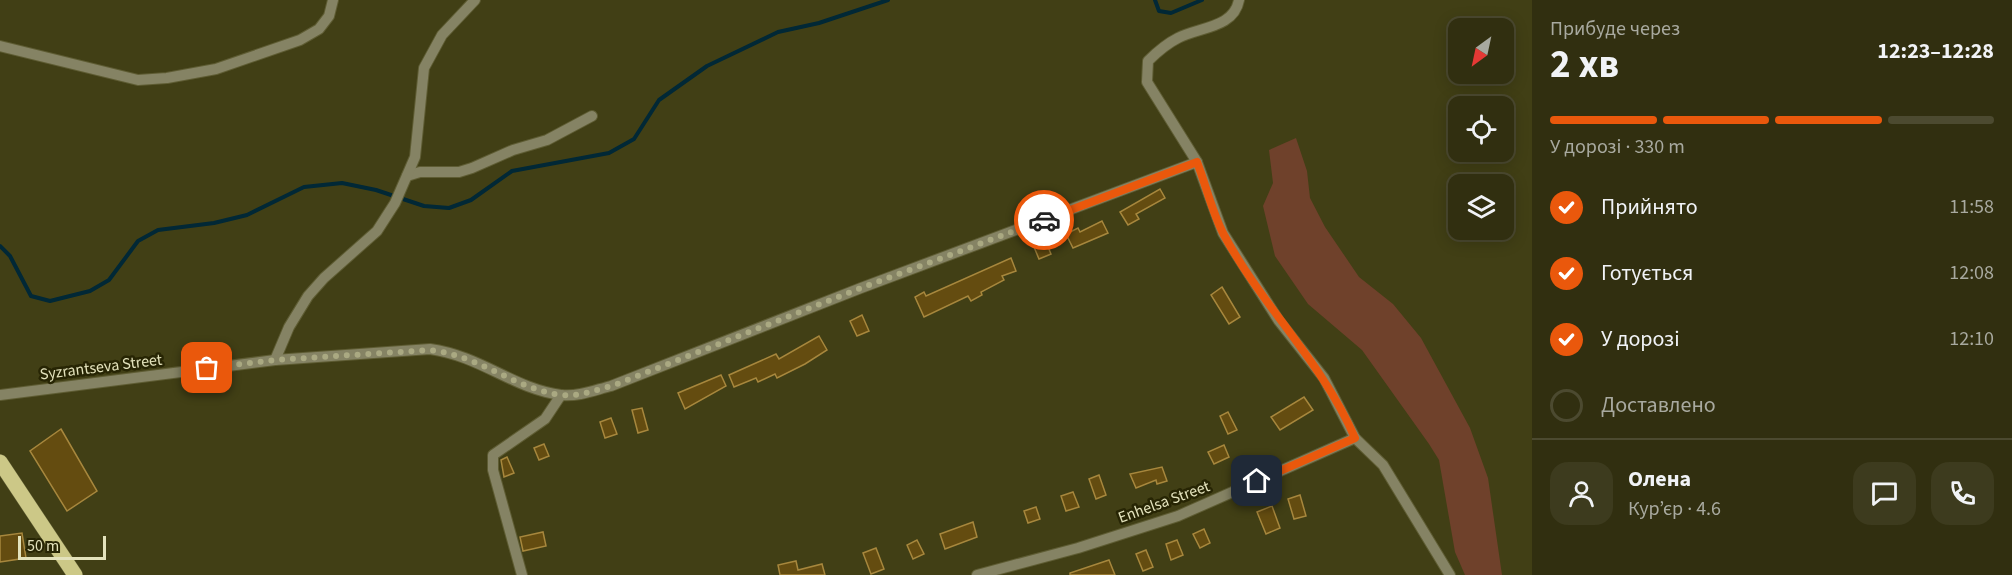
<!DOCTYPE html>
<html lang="uk">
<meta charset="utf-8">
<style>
body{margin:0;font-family:"Source Sans 3",sans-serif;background:#3d3b1e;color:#f1f3f6;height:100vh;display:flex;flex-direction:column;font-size:22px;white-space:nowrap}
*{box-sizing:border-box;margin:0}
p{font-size:20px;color:#a8a99f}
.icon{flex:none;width:33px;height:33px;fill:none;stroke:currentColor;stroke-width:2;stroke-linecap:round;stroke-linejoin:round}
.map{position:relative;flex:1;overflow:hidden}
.panel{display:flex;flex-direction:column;background:#312f10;width:480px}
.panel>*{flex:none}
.needle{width:39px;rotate:213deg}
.controls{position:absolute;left:1448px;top:18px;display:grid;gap:12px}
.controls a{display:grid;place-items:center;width:66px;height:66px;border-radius:12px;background:#312f10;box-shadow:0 3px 15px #0003,0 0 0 2px #4c4a30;font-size:30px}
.scale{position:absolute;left:18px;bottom:15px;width:88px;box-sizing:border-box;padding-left:6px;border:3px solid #e3e2bc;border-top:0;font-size:16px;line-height:21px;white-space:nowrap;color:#e3e2bc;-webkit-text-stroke:4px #272504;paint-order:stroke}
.pin{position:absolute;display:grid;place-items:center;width:51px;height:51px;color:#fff;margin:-26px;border-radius:12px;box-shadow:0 3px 9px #0006}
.courier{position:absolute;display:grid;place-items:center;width:60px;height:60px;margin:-30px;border:4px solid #ea580c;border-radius:50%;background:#fff;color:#222;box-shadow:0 2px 8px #0007}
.head em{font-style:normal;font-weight:700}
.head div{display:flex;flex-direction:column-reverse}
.head{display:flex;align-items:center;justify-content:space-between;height:102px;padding:0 18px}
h1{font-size:39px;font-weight:700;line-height:45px}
.bar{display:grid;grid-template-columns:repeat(4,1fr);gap:9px 6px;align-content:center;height:72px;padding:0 18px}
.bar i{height:8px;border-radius:4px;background:#4c4a30}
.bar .active{background:#ea580c}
.bar p{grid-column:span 4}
.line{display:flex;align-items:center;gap:15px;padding:0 18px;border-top:2px solid #4c4a30}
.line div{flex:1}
.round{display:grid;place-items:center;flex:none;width:63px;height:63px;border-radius:18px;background:#3d3b1e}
ol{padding:0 18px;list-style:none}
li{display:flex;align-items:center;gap:18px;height:66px}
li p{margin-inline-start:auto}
li .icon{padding:6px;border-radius:50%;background:#ea580c;color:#fff;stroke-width:4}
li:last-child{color:#a8a99f}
li i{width:33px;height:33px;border:3px solid #4c4a30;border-radius:50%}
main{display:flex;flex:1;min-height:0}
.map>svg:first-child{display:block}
.green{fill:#6f412b}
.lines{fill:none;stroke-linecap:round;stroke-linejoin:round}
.stream{stroke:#012836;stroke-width:4}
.building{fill:#644c10;stroke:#a7873d;stroke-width:1.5}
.street-casing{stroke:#5e5c33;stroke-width:12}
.primary-casing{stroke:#5e5c33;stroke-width:16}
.street{stroke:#858364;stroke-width:10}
.primary{stroke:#ccc887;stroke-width:15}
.done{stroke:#aaa982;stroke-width:6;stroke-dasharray:0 10.8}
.route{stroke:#ea580c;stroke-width:8}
.labels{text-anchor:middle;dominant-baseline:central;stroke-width:5;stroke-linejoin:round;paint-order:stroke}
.street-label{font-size:16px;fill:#e3e2bc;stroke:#272504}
</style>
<main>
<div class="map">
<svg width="1532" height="575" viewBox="0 0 1532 575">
<rect width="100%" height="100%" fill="#413f15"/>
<polygon class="green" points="1296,138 1307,171 1310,198 1325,227 1359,277 1393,304 1421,338 1470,428 1488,478 1502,575 1465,575 1455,552 1439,460 1429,444 1362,350 1308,304 1275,256 1263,206 1273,183 1269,150"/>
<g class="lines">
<g class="stream">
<polyline points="1155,0 1159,11 1171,13 1202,0"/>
<polyline points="0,246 10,256 31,296 50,301 90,291 109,280 138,241 158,230 214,223 247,215 304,187 342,183 376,190 424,206 449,208 471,200 512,171 609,153 634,139 659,100 707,66 778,32 819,23 888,0"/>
</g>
</g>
<g class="building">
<polygon points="1160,189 1165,198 1136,214 1139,219 1128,225 1120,212"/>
<polygon points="1102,221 1108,233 1073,248 1066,234 1078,228 1080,232"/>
<polygon points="1046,242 1051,254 1039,259 1034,247"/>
<polygon points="1011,258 1016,271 1002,276 1004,280 981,292 982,295 971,301 968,296 924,317 915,297 924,292 926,296"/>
<polygon points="1222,287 1240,317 1229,324 1211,295"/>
<polygon points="862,315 869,331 857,336 850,321"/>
<polygon points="819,336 827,350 805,364 777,378 775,374 758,382 756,378 734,387 729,375 776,354 779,359"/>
<polygon points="721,375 726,386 685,409 678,393"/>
<polygon points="1304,397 1313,410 1280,430 1271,417"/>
<polygon points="642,408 648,430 638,433 632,410"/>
<polygon points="1228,412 1237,430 1228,434 1220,416"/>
<polygon points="611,418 617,434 605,438 600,422"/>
<polygon points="61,429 97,491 67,511 30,451"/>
<polygon points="544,444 549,456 539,460 534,448"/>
<polygon points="1224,445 1229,457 1214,464 1208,452"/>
<polygon points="507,457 514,473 504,477 501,460"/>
<polygon points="1162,467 1167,481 1157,484 1156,480 1136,488 1130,474"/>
<polygon points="1099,475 1106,495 1096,499 1089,479"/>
<polygon points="1073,492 1079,507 1066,511 1061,496"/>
<polygon points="1300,495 1306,516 1294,519 1288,499"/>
<polygon points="1272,506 1280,528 1266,534 1257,512"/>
<polygon points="1036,507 1040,519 1028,523 1024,511"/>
<polygon points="973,522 977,537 945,549 940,534"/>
<polygon points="1204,529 1210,543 1200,548 1193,534"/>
<polygon points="543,532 546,546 523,551 520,537"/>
<polygon points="22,533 26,558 0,562 0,536"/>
<polygon points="917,540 924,554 913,559 907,545"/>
<polygon points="1177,540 1183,555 1171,560 1166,544"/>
<polygon points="876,548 884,569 871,574 863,553"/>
<polygon points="1146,550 1153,567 1143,571 1136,554"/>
<polygon points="1109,560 1115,575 1070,575 1070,573"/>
<polygon points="796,561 798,570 822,564 825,575 780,575 778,565"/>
</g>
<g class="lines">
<defs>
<g id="street">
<path d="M 1239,0 C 1234,28 1199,27 1178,38 C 1166,44 1157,52 1148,61 L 1147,82 L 1197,162 L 1223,233 L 1279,321 L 1324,378 L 1355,438 L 1383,465 L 1450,575"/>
<polyline points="0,46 138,80 167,78 216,69 300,40 319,29 329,16 333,0"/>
<polyline points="407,176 420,172 459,172 472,168 513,150 547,140 592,116"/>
<polyline points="275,360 289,327 308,296 324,278 377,231 395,203 415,157 424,68 442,35 475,0"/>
<path d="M 0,395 L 275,360 L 430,349 C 481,356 514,389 561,395 C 578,397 595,390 611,386 L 861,288 L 1197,162"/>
<polyline points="522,575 493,470 493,455 545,419 561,395"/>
<polyline points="977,575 1078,548 1178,516 1355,438"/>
</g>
<polyline id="primary" points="0,462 75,575"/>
</defs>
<use href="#street" class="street-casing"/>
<use href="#primary" class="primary-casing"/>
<use href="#street" class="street"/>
<use href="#primary" class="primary"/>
</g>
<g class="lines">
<path class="done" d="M 207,368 L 275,360 L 430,350 C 481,356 515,389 561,395 C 578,397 595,390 612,386 L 861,288 L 1044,220"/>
<path class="route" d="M 1044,220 L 1197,162 C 1206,185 1212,213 1224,235 C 1262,306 1323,363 1355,438 L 1257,481"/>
</g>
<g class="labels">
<g class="street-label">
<text transform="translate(101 367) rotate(-7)">Syzrantseva Street</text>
<text transform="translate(1164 502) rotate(-20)">Enhelsa Street</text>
</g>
</g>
</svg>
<div class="controls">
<a><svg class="needle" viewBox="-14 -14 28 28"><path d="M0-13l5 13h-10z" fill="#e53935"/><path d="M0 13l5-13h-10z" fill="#a8a99f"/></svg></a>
<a><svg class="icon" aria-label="locate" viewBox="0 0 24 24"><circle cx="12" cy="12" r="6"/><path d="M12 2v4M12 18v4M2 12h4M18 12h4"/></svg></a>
<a><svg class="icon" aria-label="layers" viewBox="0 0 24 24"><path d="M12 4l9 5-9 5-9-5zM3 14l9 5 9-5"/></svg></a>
</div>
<div class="scale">50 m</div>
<div class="pin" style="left:207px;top:368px;background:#ea580c"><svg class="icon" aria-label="bag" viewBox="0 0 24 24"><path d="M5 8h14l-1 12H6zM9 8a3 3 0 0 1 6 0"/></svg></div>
<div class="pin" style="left:1257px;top:481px;background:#1f2937"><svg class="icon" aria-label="home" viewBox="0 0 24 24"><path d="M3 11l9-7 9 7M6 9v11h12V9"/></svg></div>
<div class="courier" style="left:1044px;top:220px"><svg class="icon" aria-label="car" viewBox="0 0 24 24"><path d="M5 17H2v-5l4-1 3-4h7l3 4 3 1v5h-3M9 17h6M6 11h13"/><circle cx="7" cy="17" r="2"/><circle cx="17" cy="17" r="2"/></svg></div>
</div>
<section class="panel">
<div class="head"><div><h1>2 хв</h1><p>Прибуде через</p></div><em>12:23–12:28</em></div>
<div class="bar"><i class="active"></i><i class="active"></i><i class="active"></i><i></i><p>У дорозі · 330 m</p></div>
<ol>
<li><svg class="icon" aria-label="check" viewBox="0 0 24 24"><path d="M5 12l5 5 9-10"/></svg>Прийнято<p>11:58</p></li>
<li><svg class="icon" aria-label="check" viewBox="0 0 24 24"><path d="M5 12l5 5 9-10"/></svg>Готується<p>12:08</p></li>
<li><svg class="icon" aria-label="check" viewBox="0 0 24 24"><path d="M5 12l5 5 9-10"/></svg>У дорозі<p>12:10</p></li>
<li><i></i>Доставлено</li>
</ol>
<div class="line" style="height:108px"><a class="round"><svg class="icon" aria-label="person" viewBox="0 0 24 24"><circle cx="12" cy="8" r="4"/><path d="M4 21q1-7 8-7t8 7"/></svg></a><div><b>Олена</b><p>Кур’єр · 4.6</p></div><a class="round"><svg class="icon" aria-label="chat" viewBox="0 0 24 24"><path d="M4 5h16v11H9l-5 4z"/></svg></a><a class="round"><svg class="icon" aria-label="phone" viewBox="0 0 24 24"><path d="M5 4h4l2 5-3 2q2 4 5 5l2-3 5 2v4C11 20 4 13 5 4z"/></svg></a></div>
</section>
</main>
